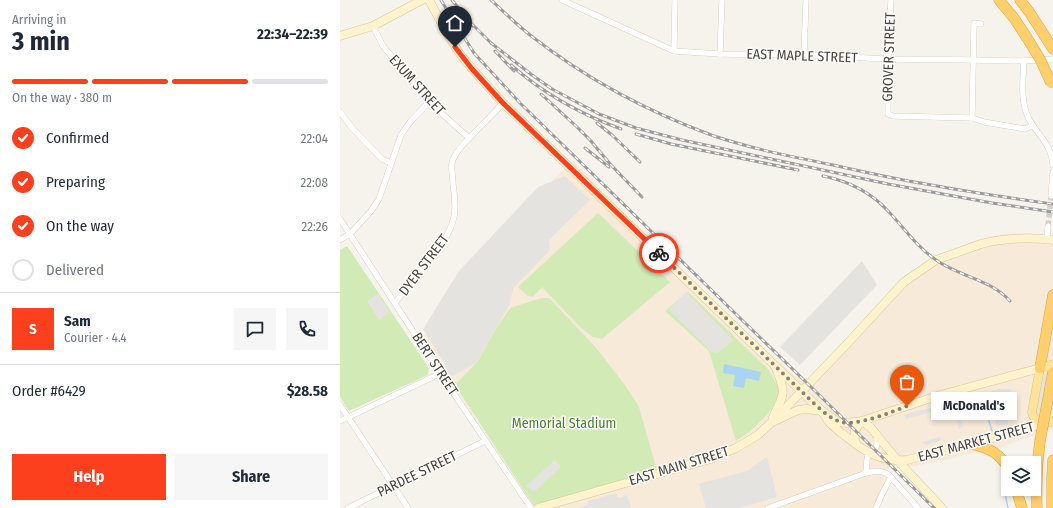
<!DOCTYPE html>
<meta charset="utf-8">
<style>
body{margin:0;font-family:"Fira Sans Condensed",sans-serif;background:#f6f6f7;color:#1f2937;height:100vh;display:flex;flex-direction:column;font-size:15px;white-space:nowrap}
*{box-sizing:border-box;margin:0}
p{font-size:13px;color:#747a83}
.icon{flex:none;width:22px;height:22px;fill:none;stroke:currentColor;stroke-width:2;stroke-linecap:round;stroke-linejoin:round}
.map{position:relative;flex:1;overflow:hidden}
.panel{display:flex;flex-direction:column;background:#fff;width:340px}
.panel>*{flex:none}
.tools{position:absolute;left:661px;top:456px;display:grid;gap:8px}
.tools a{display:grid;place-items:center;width:40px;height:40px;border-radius:0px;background:#fff;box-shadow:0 2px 6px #0003;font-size:20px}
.pin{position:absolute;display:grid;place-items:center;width:34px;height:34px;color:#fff;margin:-41px -17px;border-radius:50% 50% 50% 0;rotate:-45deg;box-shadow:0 0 4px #0007}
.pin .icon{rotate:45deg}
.courier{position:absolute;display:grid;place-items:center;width:40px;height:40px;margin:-20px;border:3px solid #fc3f1d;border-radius:50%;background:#fff;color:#222;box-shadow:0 1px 5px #0007}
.bubble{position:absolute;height:28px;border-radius:0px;background:#fff;box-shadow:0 2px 6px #0003;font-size:13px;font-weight:700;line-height:28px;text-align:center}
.headline em{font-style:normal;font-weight:700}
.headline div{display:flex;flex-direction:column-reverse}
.headline{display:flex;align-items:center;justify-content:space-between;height:68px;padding:0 12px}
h1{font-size:26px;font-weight:700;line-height:30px}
.bar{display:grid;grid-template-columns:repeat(4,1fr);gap:6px 4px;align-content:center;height:48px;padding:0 12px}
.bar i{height:5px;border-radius:3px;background:#e0e1e3}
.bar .on{background:#fc3f1d}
.bar p{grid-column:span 4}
.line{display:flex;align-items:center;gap:10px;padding:0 12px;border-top:1px solid #e0e1e3}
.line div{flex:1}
.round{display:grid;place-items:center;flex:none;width:42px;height:42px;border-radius:0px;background:#f6f6f7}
ol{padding:0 12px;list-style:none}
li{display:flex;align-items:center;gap:12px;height:44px}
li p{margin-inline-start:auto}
li .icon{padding:4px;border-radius:50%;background:#fc3f1d;color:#fff;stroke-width:4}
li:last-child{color:#747a83}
li i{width:22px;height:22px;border:2px solid #e0e1e3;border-radius:50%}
.primary-button{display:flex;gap:8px;margin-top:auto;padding:8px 12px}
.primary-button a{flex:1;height:46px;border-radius:0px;background:#fc3f1d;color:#fff;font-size:16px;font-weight:700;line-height:46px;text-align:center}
.primary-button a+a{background:#f6f6f7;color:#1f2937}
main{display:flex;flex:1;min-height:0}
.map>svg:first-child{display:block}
.commercial{fill:#f7ead8}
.green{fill:#d2eab5}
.parking{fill:#e5e3e0}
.water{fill:#a9d4f2}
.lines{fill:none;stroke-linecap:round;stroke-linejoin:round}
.stream{stroke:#a9d4f2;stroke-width:1.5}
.street-tunnel{stroke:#d4d0c8;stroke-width:5.5;stroke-dasharray:5.5 3;stroke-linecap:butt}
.street-casing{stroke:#c2bbae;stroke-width:6}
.secondary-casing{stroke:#d6c79b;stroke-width:9}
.primary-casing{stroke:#e6c16a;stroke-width:9}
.highway-casing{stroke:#e0a43c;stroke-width:11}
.street{stroke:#fff;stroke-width:5.5}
.secondary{stroke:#fff3cd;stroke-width:8}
.primary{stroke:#ffe39c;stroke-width:8}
.highway{stroke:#ffcf6e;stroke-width:10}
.rail-casing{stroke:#9a9a9a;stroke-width:3}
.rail{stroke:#fff;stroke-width:1.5;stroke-dasharray:4.5;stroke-linecap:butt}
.highway-bridge-casing{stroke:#e0a43c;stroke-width:11;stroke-linecap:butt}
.highway-bridge{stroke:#ffcf6e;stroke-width:10}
.done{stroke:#878178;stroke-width:4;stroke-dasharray:0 7.2}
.route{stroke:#fc3f1d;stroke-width:5}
.labels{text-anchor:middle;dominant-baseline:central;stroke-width:3;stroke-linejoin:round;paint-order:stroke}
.street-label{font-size:14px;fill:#4b4439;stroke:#fff}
.park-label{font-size:14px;fill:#4a7f2a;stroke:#fff}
</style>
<main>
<section class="panel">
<div class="headline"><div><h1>3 min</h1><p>Arriving in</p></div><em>22:34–22:39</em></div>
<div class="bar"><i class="on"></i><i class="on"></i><i class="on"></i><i></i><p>On the way · 380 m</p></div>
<ol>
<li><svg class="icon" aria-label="check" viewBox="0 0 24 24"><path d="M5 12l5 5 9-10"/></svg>Confirmed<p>22:04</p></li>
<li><svg class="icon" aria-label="check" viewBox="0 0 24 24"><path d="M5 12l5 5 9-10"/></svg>Preparing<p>22:08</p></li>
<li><svg class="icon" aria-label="check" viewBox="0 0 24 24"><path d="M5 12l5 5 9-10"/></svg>On the way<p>22:26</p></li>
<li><i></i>Delivered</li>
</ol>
<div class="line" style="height:72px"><b class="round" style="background:#fc3f1d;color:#fff">S</b><div><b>Sam</b><p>Courier · 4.4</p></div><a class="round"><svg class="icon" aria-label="chat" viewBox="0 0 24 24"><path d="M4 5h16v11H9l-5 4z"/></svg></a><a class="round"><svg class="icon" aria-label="phone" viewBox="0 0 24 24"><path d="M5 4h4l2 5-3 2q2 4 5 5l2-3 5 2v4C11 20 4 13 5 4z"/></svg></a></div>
<div class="line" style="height:52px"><div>Order #6429</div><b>$28.58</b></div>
<div class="primary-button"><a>Help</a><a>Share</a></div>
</section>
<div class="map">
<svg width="713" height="508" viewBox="0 0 713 508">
<rect width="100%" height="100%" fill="#f6f3ec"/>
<polygon class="commercial" points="233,161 376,304 455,376 465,378 472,376 561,282 606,253 630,242 646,237 666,234 684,233 713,236 713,429 667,445 647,455 639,453 631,453 611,459 590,463 557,469 549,467 546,479 534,508 195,508 81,337 87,333 157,233"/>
<g class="green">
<polygon points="258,213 330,282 262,339 253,337 241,328 202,287 193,297 188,296 178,287"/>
<polygon points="7,246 89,368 88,375 9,411 0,397 0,250"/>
<polygon points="348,292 429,370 438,387 439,393 432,408 427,415 410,431 396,441 369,351 325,311"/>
<polygon points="202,298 209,298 212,301 258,350 287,388 299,407 317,471 194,506 115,385 138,361 154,332 170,308"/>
</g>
<g class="parking">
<polygon points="225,176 250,200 209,240 210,250 173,288 173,291 170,299 170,304 136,363 109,378 101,369 106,366 83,329 119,271 198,187"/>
<polygon points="522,261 537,285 460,365 440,347"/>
<polygon points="346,292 393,340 378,353 372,352 329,310"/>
<polygon points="38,294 50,312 39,320 27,301"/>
<polygon points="713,370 713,414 697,418 694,411 700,380 705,373"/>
<polygon points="659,389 671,389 668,425 656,426 655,420 655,404 649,406 645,393"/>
<polygon points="632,398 634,400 638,414 634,418 629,402"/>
<polygon points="604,404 609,407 566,419 564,415"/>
<polygon points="619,413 620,415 623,426 619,430 616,415"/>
<polygon points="599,437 601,439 600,441 586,445 582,442"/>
<polygon points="427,457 437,497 400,508 366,508 359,484 407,471"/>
<polygon points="215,460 221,467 194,492 186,486"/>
<polygon points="276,493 278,498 287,495 291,508 238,508 248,505 248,501"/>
</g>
<polygon class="water" points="384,364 421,372 419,381 406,378 404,388 393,386 395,375 383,373"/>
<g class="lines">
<g class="stream">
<polyline points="642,394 643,402 652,431"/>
<polyline points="662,480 668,508"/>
</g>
<polyline class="street-tunnel" points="708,226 711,196"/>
<defs>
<g id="street">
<polyline points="222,0 334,51 380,54 464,55 548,59 633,60 684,61 713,59"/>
<polyline points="551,0 548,59 548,114 553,116 632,118 644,122 685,129 693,125"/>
<polyline points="33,26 43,46 89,102 129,138"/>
<polyline points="334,51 335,0"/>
<polyline points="380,54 382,0"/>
<polyline points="464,55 466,0"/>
<path d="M 684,61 C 683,81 680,101 689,119 C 698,136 711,143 713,165"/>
<polyline points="0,112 12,128 42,159 51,163"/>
<polyline points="632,118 634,23 641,24"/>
<polyline points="711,196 713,172"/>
<polyline points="0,219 102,376 191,508"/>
<polyline points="707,239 708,226"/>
<polyline points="0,240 10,234 31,211 39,199 61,135 70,122 89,102"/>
<path d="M 55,303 L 106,237 C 117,218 116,206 113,184 C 113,178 111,170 112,163 C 115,150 131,137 140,127 C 148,119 156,111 163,103"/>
<polyline points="0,405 68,508"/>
<polyline points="0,421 97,375 102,376"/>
<polyline points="526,473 527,459 529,453 535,449 537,444 537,436"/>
<polyline points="8,508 145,441"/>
<path d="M 428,508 L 526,473 C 535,471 542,470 549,475 L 578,508"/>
<polyline points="536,508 542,494 551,477"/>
</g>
<g id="secondary">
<path d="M 89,0 C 99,18 108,37 120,54 C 133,71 149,87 163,103 L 482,411 C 484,414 486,418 489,422 C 494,428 502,433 508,438 C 526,453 543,462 567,460 L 631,444 L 704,424"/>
<polyline points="0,36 33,26 82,0"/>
<path d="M 433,417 C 445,393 446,393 436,368"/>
<polyline points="435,421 458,410 466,409 482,411 498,422 507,423 522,421 597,396 700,368"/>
<path d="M 516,444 C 513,434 514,429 522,421 L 531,428 L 558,461 L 602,508"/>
<path d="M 198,508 L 370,459 L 396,448 L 418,435 L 437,417 L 506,345 L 564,282 L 596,260 L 641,244 C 665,238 689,237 713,240"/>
</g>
<path id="primary" d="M 713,364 L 700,368 L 692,412 C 693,419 698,421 704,424 L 713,421"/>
<g id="highway">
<polyline points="659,0 674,18 689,41"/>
<polyline points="680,0 690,13 713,49"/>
<polyline points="700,368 713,295"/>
<path d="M 631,444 C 647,447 660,453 668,468"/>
<polyline points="676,489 682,508"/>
<path d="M 697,508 C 696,485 697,463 700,441"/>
<polyline points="712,508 712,477 713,460"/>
</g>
</defs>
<use href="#street" class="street-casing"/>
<use href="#secondary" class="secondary-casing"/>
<use href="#primary" class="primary-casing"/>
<use href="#highway" class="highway-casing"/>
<use href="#street" class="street"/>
<use href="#secondary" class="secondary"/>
<use href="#primary" class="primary"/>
<use href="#highway" class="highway"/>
<defs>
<g id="rail">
<polyline points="101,0 110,15 134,53 180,103 403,321 468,384 594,508"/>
<polyline points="112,0 133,26"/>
<path d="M 151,0 C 164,12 176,24 190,35 C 245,78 308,112 374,136 C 413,149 453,157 493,165 C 524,172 555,179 586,184 C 628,192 671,198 713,204"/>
<polyline points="131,23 151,43 192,75 212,89 259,114 296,128 342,140 548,184 652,203 713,212"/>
<polyline points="155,51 174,71"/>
<path d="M 171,65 C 204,94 240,114 281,129"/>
<polyline points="201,94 237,127 250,140 271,165 302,197"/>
<polyline points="257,123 272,135 300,162"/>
<polyline points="296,134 331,144 458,170"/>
<polyline points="245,148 269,167"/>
<path d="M 483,176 C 508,181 531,192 549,212 C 564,228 577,247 596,260 C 620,277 650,279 670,301"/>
</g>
</defs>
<use href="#rail" class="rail-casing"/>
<use href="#rail" class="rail"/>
<defs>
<g id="highway-bridge">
<polyline points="689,41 701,61 711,83"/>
<polyline points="700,441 713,372"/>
</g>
</defs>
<use href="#highway-bridge" class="highway-bridge-casing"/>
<use href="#highway-bridge" class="highway-bridge"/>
</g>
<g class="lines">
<path class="done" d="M 319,253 L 461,391 C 472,401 484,415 498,421 C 514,428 551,412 567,406"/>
<polyline class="route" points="115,47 132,69 163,103 319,253"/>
</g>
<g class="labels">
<g class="street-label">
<text transform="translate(462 56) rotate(2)">EAST MAPLE STREET</text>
<text transform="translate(549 57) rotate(-88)">GROVER STREET</text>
<text transform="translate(77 85) rotate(48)">EXUM STREET</text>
<text transform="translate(84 265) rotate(-53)">DYER STREET</text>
<text transform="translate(95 364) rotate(57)">BERT STREET</text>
<text transform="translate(636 442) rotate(-15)">EAST MARKET STREET</text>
<text transform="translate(339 466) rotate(-17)">EAST MAIN STREET</text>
<text transform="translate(77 474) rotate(-26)">PARDEE STREET</text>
</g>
<g class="park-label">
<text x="224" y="423">Memorial Stadium</text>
</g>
</g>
</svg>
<div class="tools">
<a><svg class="icon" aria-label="layers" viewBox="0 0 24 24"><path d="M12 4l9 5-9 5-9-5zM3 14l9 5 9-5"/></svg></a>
</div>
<div class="pin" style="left:567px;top:406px;background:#ea580c"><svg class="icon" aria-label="bag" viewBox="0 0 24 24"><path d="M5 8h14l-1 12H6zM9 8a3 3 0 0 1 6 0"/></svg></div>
<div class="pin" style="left:115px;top:47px;background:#1f2937"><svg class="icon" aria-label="home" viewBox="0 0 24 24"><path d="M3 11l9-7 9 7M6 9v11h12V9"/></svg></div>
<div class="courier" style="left:319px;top:253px"><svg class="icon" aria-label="bike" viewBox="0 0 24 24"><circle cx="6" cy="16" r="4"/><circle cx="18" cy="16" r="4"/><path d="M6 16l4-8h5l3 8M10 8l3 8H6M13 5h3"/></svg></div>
<div class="bubble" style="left:591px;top:392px;width:86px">McDonald's</div>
</div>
</main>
